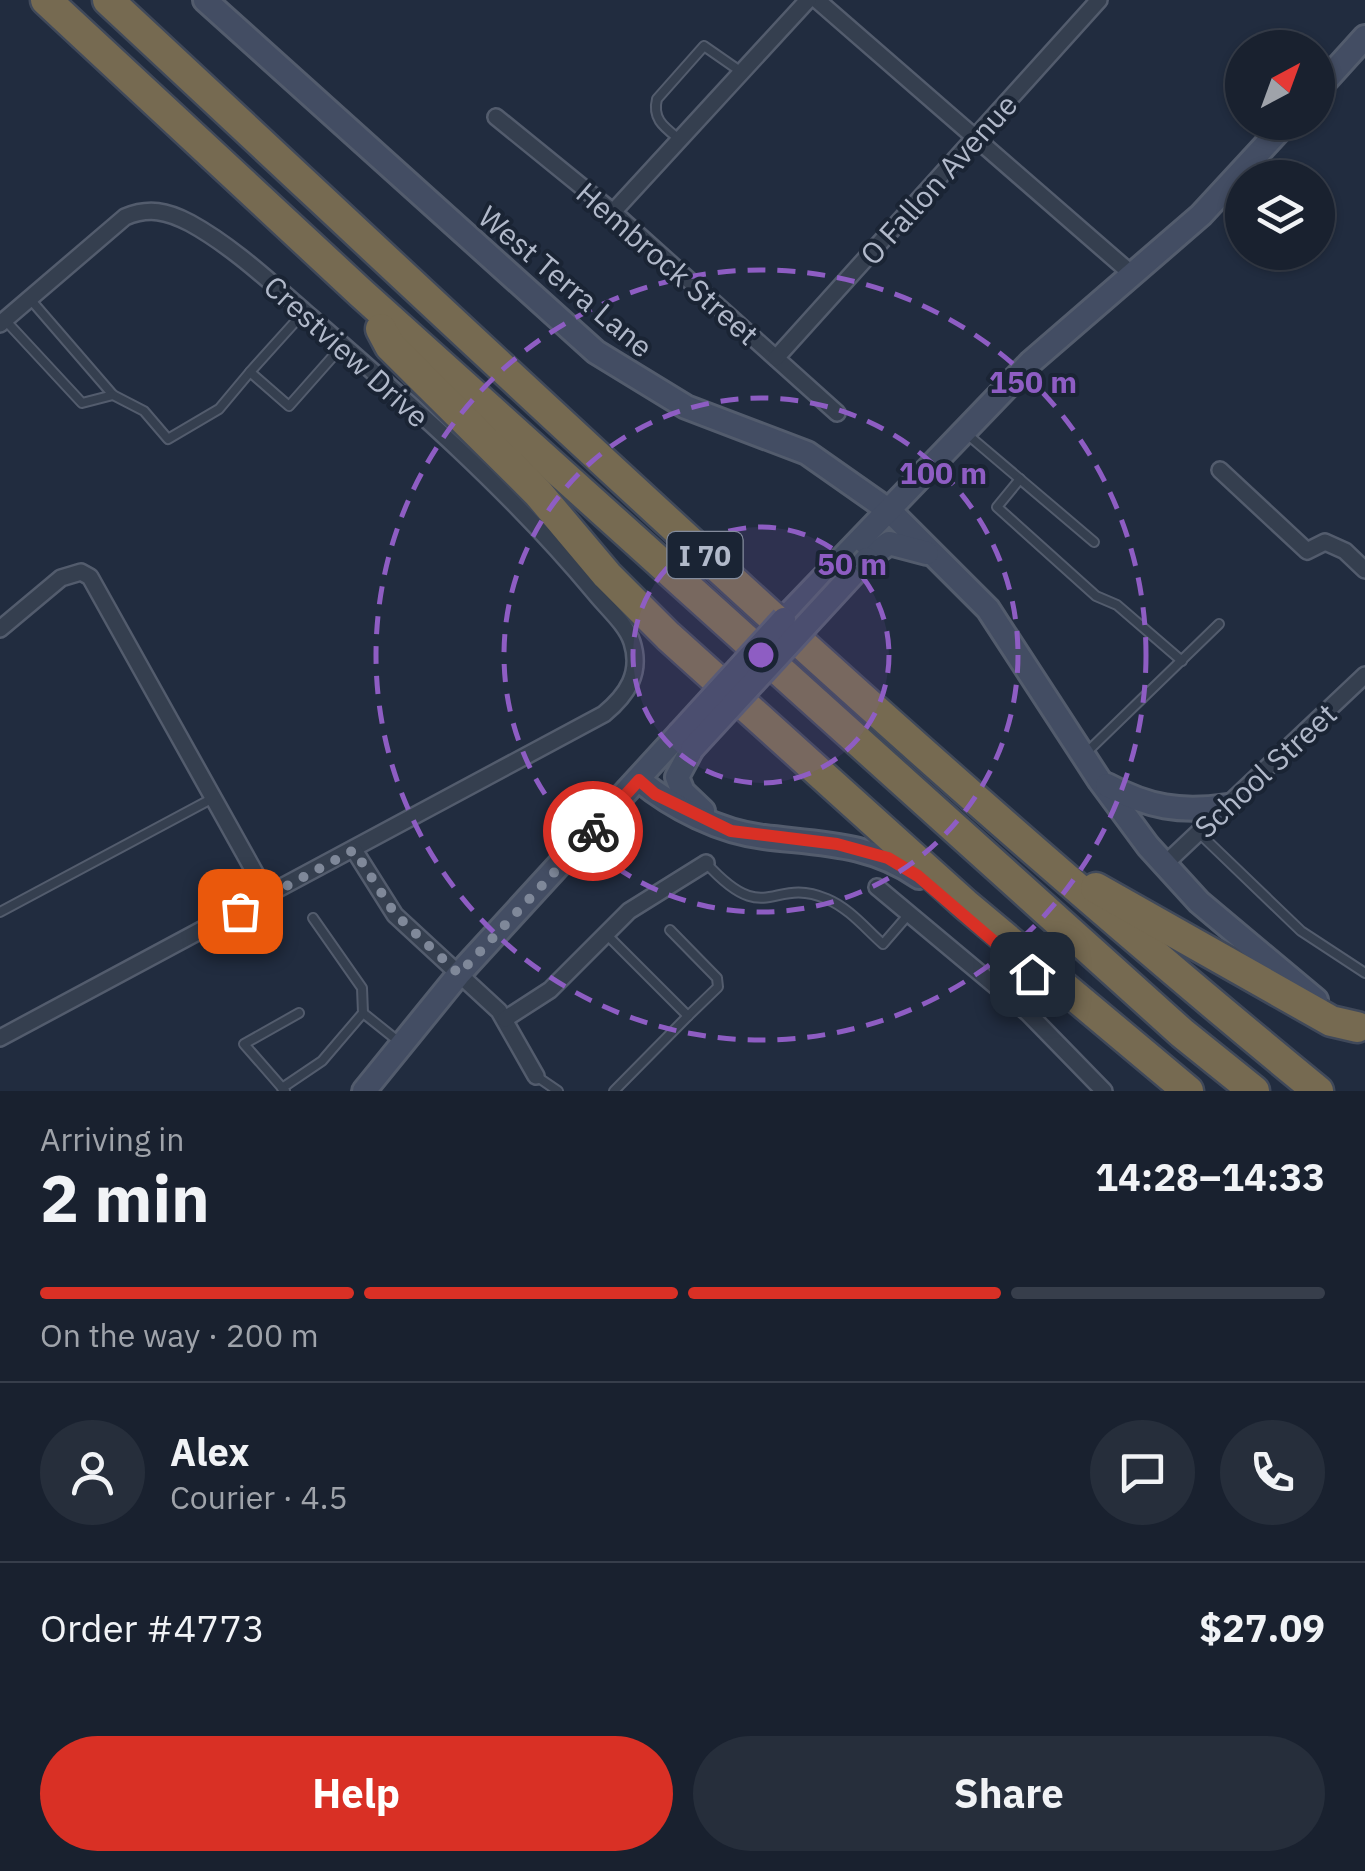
<!DOCTYPE html>
<meta charset="utf-8">
<style>
body{margin:0;font-family:"IBM Plex Sans",sans-serif;background:#262e3b;color:#f1f3f6;height:100vh;display:flex;flex-direction:column;font-size:38px;white-space:nowrap}
*{box-sizing:border-box;margin:0}
p{font-size:32px;color:#9fa3aa}
.icon{flex:none;width:55px;height:55px;fill:none;stroke:currentColor;stroke-width:2;stroke-linecap:round;stroke-linejoin:round}
.map{position:relative;height:1091px;overflow:hidden}
.panel{display:flex;flex-direction:column;background:#19212f;flex:1}
.panel>*{flex:none}
.needle{width:65px;rotate:41deg}
.buttons{position:absolute;left:1225px;top:30px;display:grid;gap:20px}
.buttons a{display:grid;place-items:center;width:110px;height:110px;border-radius:50%;background:#19212f;box-shadow:0 2px 8px #0004,0 0 0 2px #373e4b;font-size:50px}
.pin{position:absolute;display:grid;place-items:center;width:85px;height:85px;color:#fff;margin:-42px;border-radius:20px;box-shadow:0 5px 15px #0006}
.courier{position:absolute;display:grid;place-items:center;width:100px;height:100px;margin:-50px;border:8px solid #d93025;border-radius:50%;background:#fff;color:#222;box-shadow:0 2px 12px #0007}
.head em{font-style:normal;font-weight:700}
.head div{display:flex;flex-direction:column-reverse}
.head{display:flex;align-items:center;justify-content:space-between;height:170px;padding:0 40px}
h1{font-size:65px;font-weight:700;line-height:75px}
.bar{display:grid;grid-template-columns:repeat(4,1fr);gap:15px 10px;align-content:center;height:120px;padding:0 40px}
.bar i{height:12px;border-radius:8px;background:#373e4b}
.bar .current{background:#d93025}
.bar p{grid-column:span 4}
.line{display:flex;align-items:center;gap:25px;padding:0 40px;border-top:2px solid #373e4b}
.line div{flex:1}
.round{display:grid;place-items:center;flex:none;width:105px;height:105px;border-radius:52px;background:#262e3b}
.action{display:flex;gap:20px;margin-top:auto;padding:20px 40px}
.action a{flex:1;height:115px;border-radius:60px;background:#d93025;color:#fff;font-size:40px;font-weight:700;line-height:115px;text-align:center}
.action a+a{background:#262e3b;color:#f1f3f6}
.map>svg:first-child{display:block}
.lines{fill:none;stroke-linecap:round;stroke-linejoin:round}
.lane-casing{stroke:#535c6d;stroke-width:12}
.street-casing{stroke:#535c6d;stroke-width:20}
.secondary-casing{stroke:#535c6d;stroke-width:28}
.highway-casing{stroke:#40495a;stroke-width:35}
.lane{stroke:#353f4f;stroke-width:8}
.street{stroke:#353f4f;stroke-width:15}
.secondary{stroke:#434d63;stroke-width:22}
.highway{stroke:#766a51;stroke-width:30}
.secondary-bridge-casing{stroke:#535c6d;stroke-width:28;stroke-linecap:butt}
.secondary-bridge{stroke:#434d63;stroke-width:22}
.done{stroke:#7f8899;stroke-width:10;stroke-dasharray:0 18}
.route{stroke:#d93025;stroke-width:12}
.ring{fill:none;stroke:#8e5dc3;stroke-width:5;stroke-dasharray:18 12}
.labels{text-anchor:middle;dominant-baseline:central;stroke-width:8;stroke-linejoin:round;paint-order:stroke}
.shield{fill:#1a2434;stroke:#848c9d;stroke-width:2.5}
.shield-label{font-size:28px;font-weight:bold;fill:#b1b9ca}
.street-label{font-size:30px;fill:#b1b9ca;stroke:#1a2434}
.centre{fill:#8e5dc3;stroke:#1a2434;stroke-width:5}
.ring-label{font-size:30px;text-anchor:middle;font-weight:bold;fill:#8e5dc3;stroke:#1a2434;stroke-width:8;stroke-linejoin:round;paint-order:stroke}
</style>
<div class="map">
<svg width="1365" height="1091" viewBox="0 0 1365 1091">
<rect width="100%" height="100%" fill="#212c3f"/>
<g class="lines">
<defs>
<g id="lane">
<path d="M 679,139 C 664,127 652,119 657,99 L 704,46 L 740,71"/>
<polyline points="30,299 113,395 144,411 168,439 219,409 250,372"/>
<polyline points="304,312 250,372 289,406 343,345"/>
<polyline points="5,320 82,403 113,395"/>
<polyline points="968,435 1094,542"/>
<polyline points="1020,479 997,507 1096,596 1117,605 1182,661"/>
<polyline points="1087,752 1219,624"/>
<polyline points="1199,833 1301,931 1365,973"/>
<path d="M 706,863 C 767,930 771,875 827,899 C 849,908 866,929 883,944 L 909,914"/>
<polyline points="0,912 215,797"/>
<polyline points="606,934 688,1016 718,987 717,978 670,930"/>
<polyline points="363,1013 398,1041"/>
<polyline points="536,1076 558,1091"/>
<polyline points="282,1088 322,1061 363,1013 362,988 313,918"/>
<polyline points="285,1091 244,1044 299,1013"/>
<polyline points="614,1091 688,1016"/>
</g>
<g id="street">
<polyline points="817,0 1133,275"/>
<polyline points="496,117 613,212 837,413"/>
<polyline points="613,212 808,0"/>
<path d="M 0,324 L 125,217 C 149,207 167,211 190,223 C 232,246 269,281 305,312 C 406,400 510,490 595,593 C 607,608 626,624 632,642 C 642,673 627,695 604,714 L 0,1038"/>
<polyline points="776,358 1099,0"/>
<polyline points="1220,470 1307,551 1325,542 1345,551 1365,570"/>
<polyline points="0,629 61,578 81,572 90,577 268,896"/>
<polyline points="354,850 395,915 499,1011 536,1076"/>
<polyline points="1165,864 1365,675"/>
<polyline points="877,887 1028,1013 1104,1091"/>
<polyline points="505,1019 550,990 629,911 706,863"/>
</g>
<g id="secondary">
<polyline points="205,0 596,352 686,407 807,453 891,512 988,609 1100,781 1148,846 1199,902 1316,1000"/>
<polyline points="1318,89 1365,37"/>
<polyline points="867,559 889,543 927,553"/>
<polyline points="784,619 1031,362 1201,215 1287,122"/>
<polyline points="692,749 677,777 683,792 703,811"/>
<path d="M 639,780 C 673,808 720,832 764,837 C 821,844 870,843 919,877"/>
<path d="M 1107,785 C 1148,807 1180,813 1227,806"/>
<polyline points="364,1091 459,974 679,734"/>
</g>
<g id="highway">
<polyline points="46,0 361,293 1182,1033 1254,1091"/>
<path d="M 108,0 C 506,370 898,747 1318,1091"/>
<polyline points="381,329 390,346 538,493 607,575 668,636 965,904 1188,1091"/>
<polyline points="1096,888 1331,1021 1357,1027"/>
</g>
</defs>
<use href="#lane" class="lane-casing"/>
<use href="#street" class="street-casing"/>
<use href="#secondary" class="secondary-casing"/>
<use href="#highway" class="highway-casing"/>
<use href="#lane" class="lane"/>
<use href="#street" class="street"/>
<use href="#secondary" class="secondary"/>
<use href="#highway" class="highway"/>
<defs>
<g id="secondary-bridge">
<polyline points="679,734 784,619"/>
<polyline points="692,749 867,559"/>
</g>
</defs>
<use href="#secondary-bridge" class="secondary-bridge-casing"/>
<use href="#secondary-bridge" class="secondary-bridge"/>
</g>
<g class="lines">
<polyline class="done" points="240,911 354,850 395,914 459,974 593,831"/>
<polyline class="route" points="593,831 639,780 655,794 731,831 837,844 888,858 918,876 1032,974"/>
</g>
<circle cx="761" cy="655" r="128" fill="#8e5dc3" fill-opacity=".12"/>
<g class="ring">
<circle cx="761" cy="655" r="128"/>
<circle cx="761" cy="655" r="257"/>
<circle cx="761" cy="655" r="385"/>
</g>
<g class="labels">
<rect class="shield" x="667.5" y="532" width="75" height="46" rx="8"/>
<g class="shield-label">
<text x="705" y="555">I 70</text>
</g>
<g class="street-label">
<text transform="translate(938 179) rotate(-48)">O Fallon Avenue</text>
<text transform="translate(668 263) rotate(41)">Hembrock Street</text>
<text transform="translate(566 281) rotate(40)">West Terra Lane</text>
<text transform="translate(347 351) rotate(42)">Crestview Drive</text>
<text transform="translate(1265 770) rotate(-43)">School Street</text>
</g>
</g>
<circle cx="761" cy="655" r="15" class="centre"/>
<g class="ring-label">
<text x="1033" y="393">150 m</text>
<text x="943" y="484">100 m</text>
<text x="852" y="575">50 m</text>
</g>
</svg>
<div class="buttons">
<a><svg class="needle" viewBox="-14 -14 28 28"><path d="M0-13l5 13h-10z" fill="#e53935"/><path d="M0 13l5-13h-10z" fill="#9fa3aa"/></svg></a>
<a><svg class="icon" aria-label="layers" viewBox="0 0 24 24"><path d="M12 4l9 5-9 5-9-5zM3 14l9 5 9-5"/></svg></a>
</div>
<div class="pin" style="left:240px;top:911px;background:#ea580c"><svg class="icon" aria-label="bag" viewBox="0 0 24 24"><path d="M5 8h14l-1 12H6zM9 8a3 3 0 0 1 6 0"/></svg></div>
<div class="pin" style="left:1032px;top:974px;background:#1f2937"><svg class="icon" aria-label="home" viewBox="0 0 24 24"><path d="M3 11l9-7 9 7M6 9v11h12V9"/></svg></div>
<div class="courier" style="left:593px;top:831px"><svg class="icon" aria-label="bike" viewBox="0 0 24 24"><circle cx="6" cy="16" r="4"/><circle cx="18" cy="16" r="4"/><path d="M6 16l4-8h5l3 8M10 8l3 8H6M13 5h3"/></svg></div>
</div>
<section class="panel">
<div class="head"><div><h1>2 min</h1><p>Arriving in</p></div><em>14:28–14:33</em></div>
<div class="bar"><i class="current"></i><i class="current"></i><i class="current"></i><i></i><p>On the way · 200 m</p></div>
<div class="line" style="height:180px"><a class="round"><svg class="icon" aria-label="person" viewBox="0 0 24 24"><circle cx="12" cy="8" r="4"/><path d="M4 21q1-7 8-7t8 7"/></svg></a><div><b>Alex</b><p>Courier · 4.5</p></div><a class="round"><svg class="icon" aria-label="chat" viewBox="0 0 24 24"><path d="M4 5h16v11H9l-5 4z"/></svg></a><a class="round"><svg class="icon" aria-label="phone" viewBox="0 0 24 24"><path d="M5 4h4l2 5-3 2q2 4 5 5l2-3 5 2v4C11 20 4 13 5 4z"/></svg></a></div>
<div class="line" style="height:130px"><div>Order #4773</div><b>$27.09</b></div>
<div class="action"><a>Help</a><a>Share</a></div>
</section>
